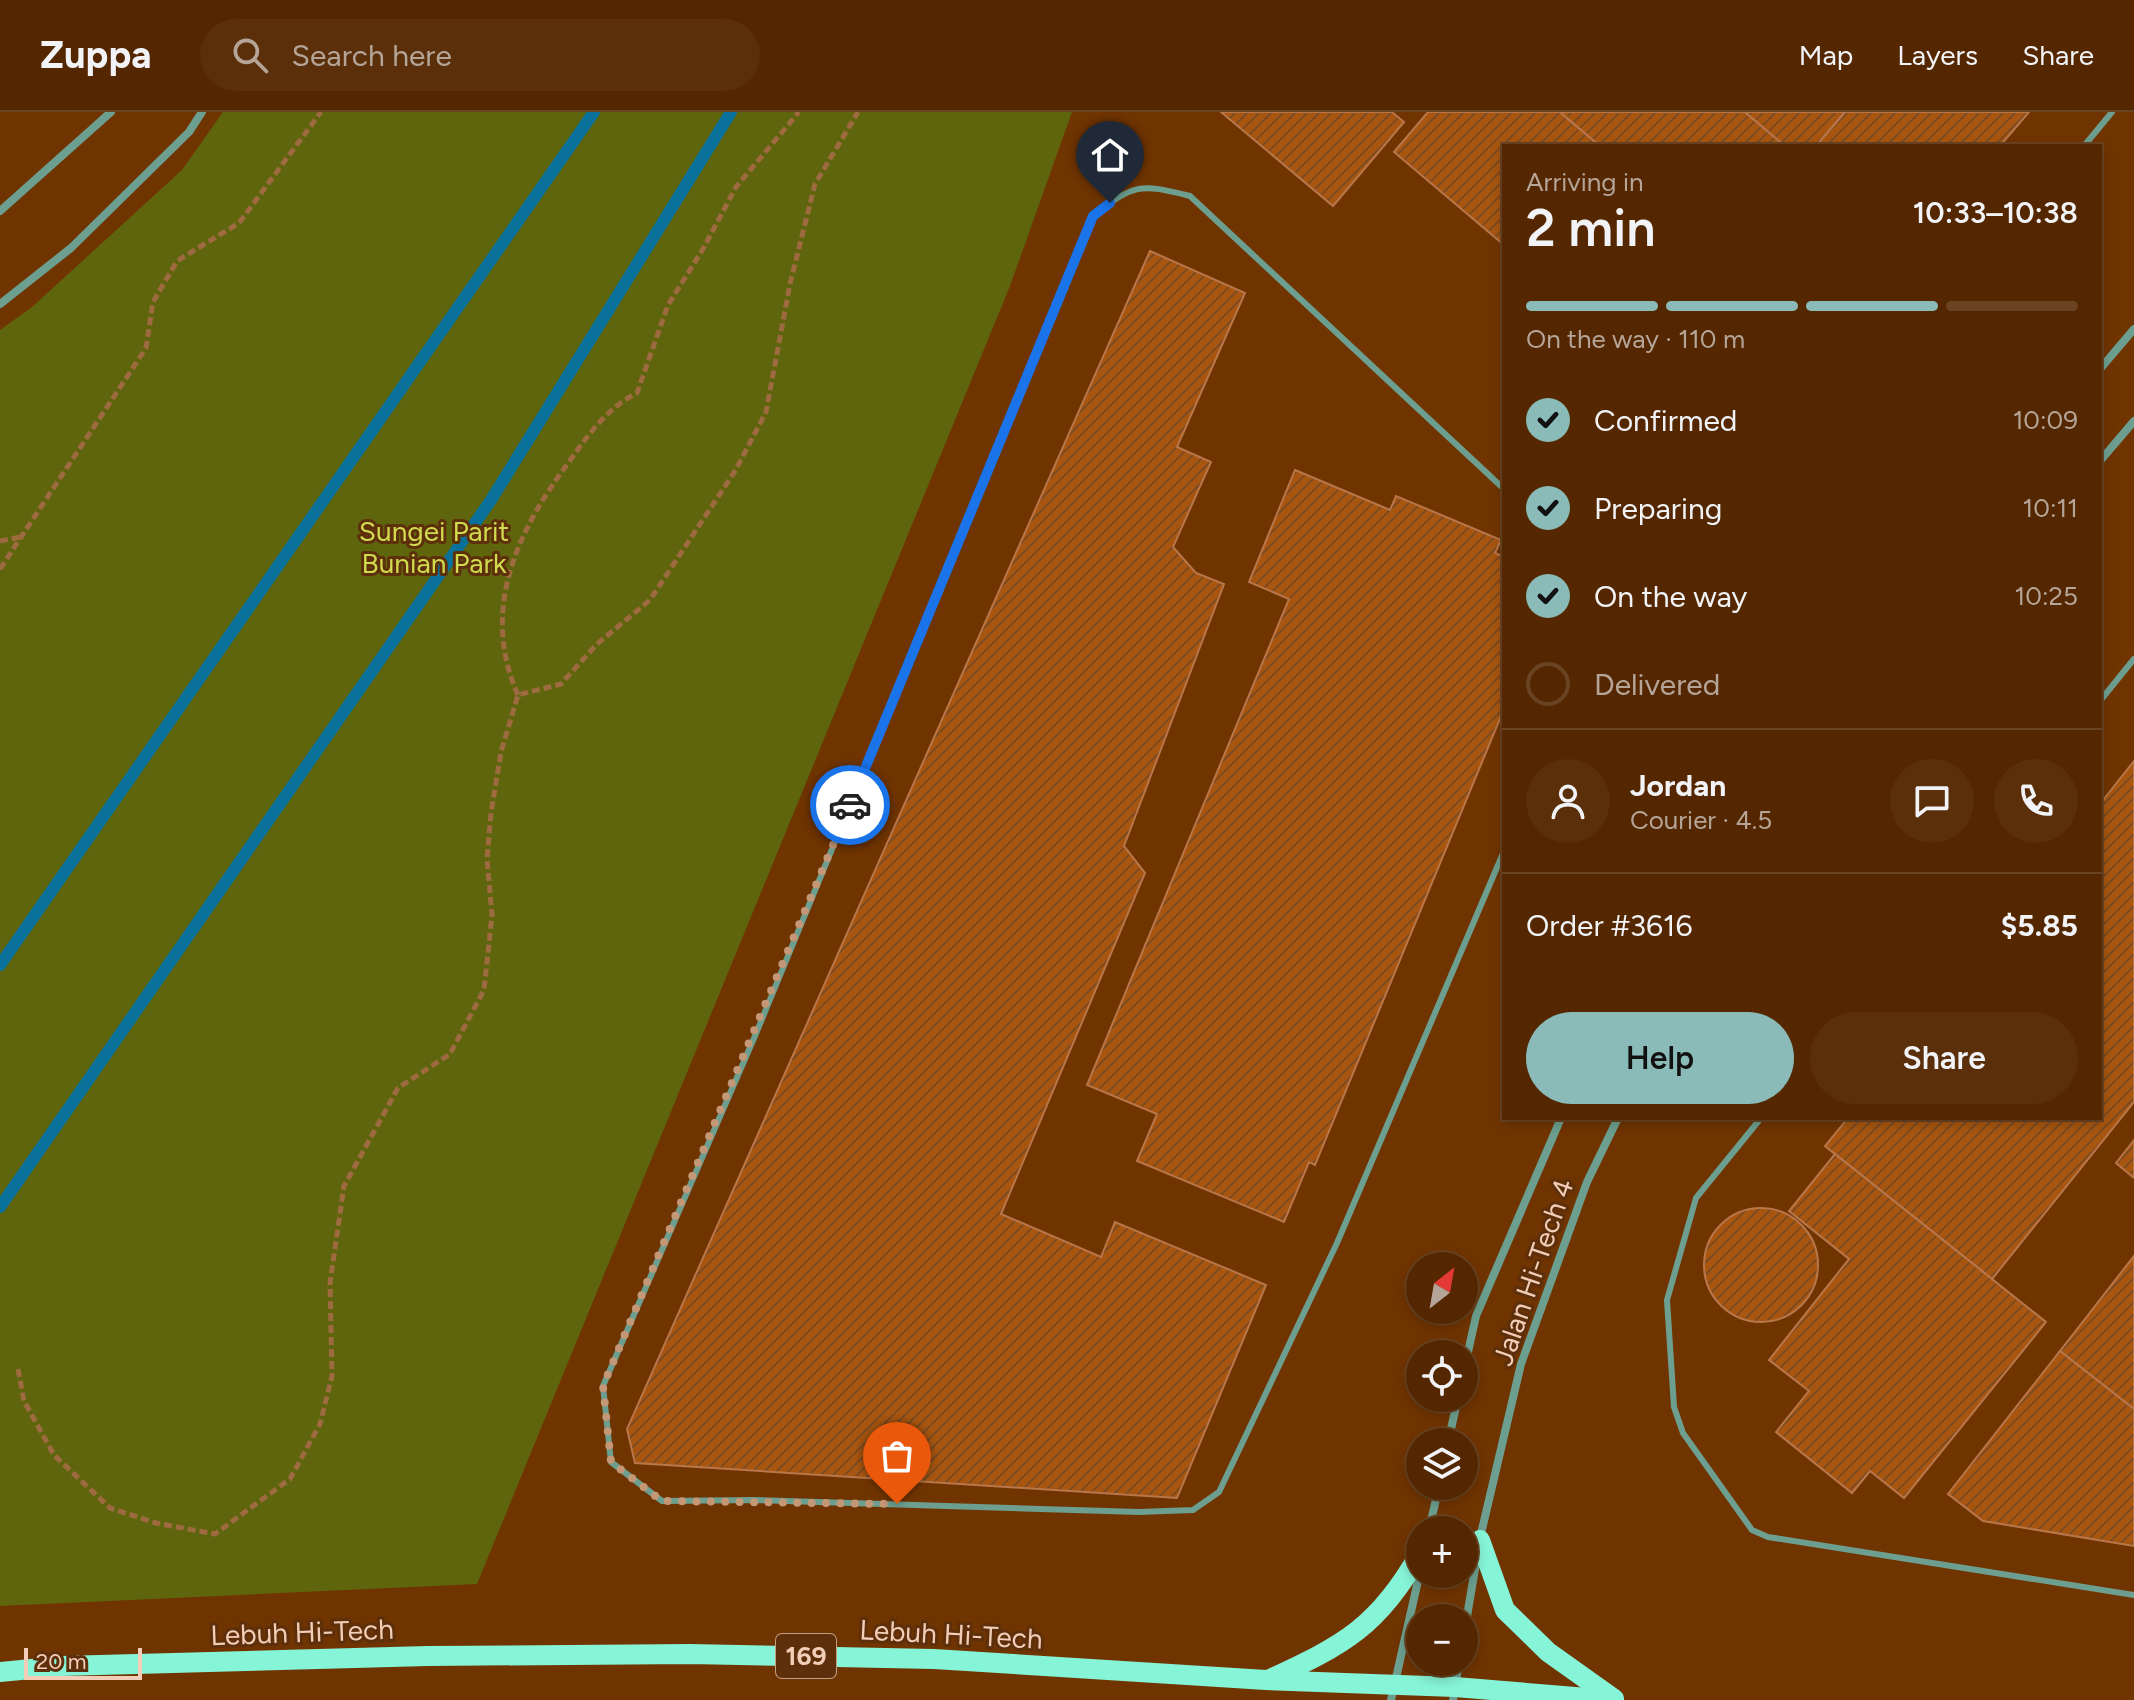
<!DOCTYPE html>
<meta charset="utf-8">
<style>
body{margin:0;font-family:Figtree,sans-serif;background:#5a2f0a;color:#f1f3f6;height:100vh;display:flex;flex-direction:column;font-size:30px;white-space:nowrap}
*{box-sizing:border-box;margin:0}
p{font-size:26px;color:#b5a599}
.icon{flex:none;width:44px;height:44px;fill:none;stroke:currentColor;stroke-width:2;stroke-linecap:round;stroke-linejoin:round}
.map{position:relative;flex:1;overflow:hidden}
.side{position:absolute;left:1502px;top:32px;width:600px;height:976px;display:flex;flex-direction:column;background:#542700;border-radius:0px;box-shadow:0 4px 12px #0003,0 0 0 2px #6a4422}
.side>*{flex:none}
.needle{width:52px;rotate:31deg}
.fabs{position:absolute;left:1406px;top:1140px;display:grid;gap:16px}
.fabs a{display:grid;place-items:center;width:72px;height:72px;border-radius:50%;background:#542700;box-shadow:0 4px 12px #0003,0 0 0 2px #6a4422;font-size:40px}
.scale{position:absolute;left:24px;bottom:20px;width:118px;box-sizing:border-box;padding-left:8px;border:4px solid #f2cdb7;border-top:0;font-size:22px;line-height:28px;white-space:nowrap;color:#f2cdb7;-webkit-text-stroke:6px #5d2f0a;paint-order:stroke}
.pin{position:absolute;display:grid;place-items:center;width:68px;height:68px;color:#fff;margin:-82px -34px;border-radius:50% 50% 50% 0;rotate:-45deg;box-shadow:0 0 8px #0007}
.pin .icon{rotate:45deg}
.courier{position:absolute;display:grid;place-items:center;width:80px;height:80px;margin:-40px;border:6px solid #1a73e8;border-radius:50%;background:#fff;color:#222;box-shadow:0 2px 10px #0007}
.headline em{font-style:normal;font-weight:600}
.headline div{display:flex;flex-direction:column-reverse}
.headline{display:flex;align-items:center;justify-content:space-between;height:136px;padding:0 24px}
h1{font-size:52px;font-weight:600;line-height:60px}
.bar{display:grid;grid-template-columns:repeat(4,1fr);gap:12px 8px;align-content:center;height:96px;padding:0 24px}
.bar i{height:10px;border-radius:6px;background:#6a4422}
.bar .on{background:#8bbbb9}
.bar p{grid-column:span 4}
.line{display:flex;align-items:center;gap:20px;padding:0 24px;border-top:2px solid #6a4422}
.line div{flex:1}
.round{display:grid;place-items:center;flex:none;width:84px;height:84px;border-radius:42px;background:#5a2f0a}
ol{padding:0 24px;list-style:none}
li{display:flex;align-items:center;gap:24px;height:88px}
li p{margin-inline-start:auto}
li .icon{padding:8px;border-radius:50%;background:#8bbbb9;color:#111;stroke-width:4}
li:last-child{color:#b5a599}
li i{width:44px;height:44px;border:4px solid #6a4422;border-radius:50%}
.button{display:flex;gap:16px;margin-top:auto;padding:16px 24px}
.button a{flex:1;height:92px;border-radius:48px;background:#8bbbb9;color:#111;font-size:32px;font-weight:600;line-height:92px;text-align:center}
.button a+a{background:#5a2f0a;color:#f1f3f6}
header{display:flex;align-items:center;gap:48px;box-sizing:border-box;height:112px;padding:0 40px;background:#542700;border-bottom:2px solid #6a4422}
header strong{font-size:38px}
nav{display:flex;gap:44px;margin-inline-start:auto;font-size:28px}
.search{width:560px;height:72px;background:#5a2f0a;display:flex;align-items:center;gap:20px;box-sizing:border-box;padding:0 28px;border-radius:44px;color:#b5a599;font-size:30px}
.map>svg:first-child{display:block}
.green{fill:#5f650c}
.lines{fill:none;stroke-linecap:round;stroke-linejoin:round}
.stream{stroke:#0a719a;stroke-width:12}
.building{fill:url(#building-hatch);stroke:#b8764a;stroke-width:2}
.path{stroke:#9e6a40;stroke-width:5;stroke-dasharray:8 4;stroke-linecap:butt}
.service{stroke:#6c9f8f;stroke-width:6}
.minor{stroke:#6c9f8f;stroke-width:8}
.primary{stroke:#86f4d6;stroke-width:20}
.done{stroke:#c49777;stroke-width:8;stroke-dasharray:0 14.4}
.route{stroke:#1a73e8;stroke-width:10}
.labels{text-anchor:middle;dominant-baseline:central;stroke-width:6;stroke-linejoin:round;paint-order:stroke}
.shield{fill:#5d2f0a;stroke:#c59e83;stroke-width:2}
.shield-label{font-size:26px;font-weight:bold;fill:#f2cdb7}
.park-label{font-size:28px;fill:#d0db4f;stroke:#5d2f0a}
.street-label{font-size:28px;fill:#f2cdb7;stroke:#5d2f0a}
</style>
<header>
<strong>Zuppa</strong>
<div class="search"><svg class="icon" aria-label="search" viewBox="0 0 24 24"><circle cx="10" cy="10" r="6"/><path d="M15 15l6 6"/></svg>Search here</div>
<nav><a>Map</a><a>Layers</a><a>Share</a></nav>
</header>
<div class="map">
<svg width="2134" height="1588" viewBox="0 0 2134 1588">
<defs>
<pattern id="building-hatch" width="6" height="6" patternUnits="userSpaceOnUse" patternTransform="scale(2)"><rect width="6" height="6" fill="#a8560f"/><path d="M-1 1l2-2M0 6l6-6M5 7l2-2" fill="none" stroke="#7d4b21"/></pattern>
</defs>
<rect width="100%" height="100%" fill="#703400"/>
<polygon class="green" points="223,0 1072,0 1010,174 477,1472 0,1494 0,218 32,195 182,58"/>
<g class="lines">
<g class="stream">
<polyline points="0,853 594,0"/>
<polyline points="0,1095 491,388 731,0"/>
</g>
</g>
<g class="building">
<polygon points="1221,0 1392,0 1404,10 1333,94"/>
<polygon points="1428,0 1560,0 1600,34 1504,34 1504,133 1394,40"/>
<polygon points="1560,0 1745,0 1785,34 1600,34"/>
<polygon points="1745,0 1845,0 1816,34 1785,34"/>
<polygon points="1845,0 2029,0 2000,34 1816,34"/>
<polygon points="1150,139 1245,181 1177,335 1211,350 1173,435 1196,461 1224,472 1124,734 1145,761 1001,1102 1101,1145 1115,1110 1266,1173 1177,1386 635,1351 627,1317"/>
<polygon points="1295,358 1390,398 1396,384 1501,428 1495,441 1504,445 1504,597 1315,1053 1309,1050 1284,1110 1137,1049 1157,1002 1087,973 1289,487 1249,470"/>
<polygon points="2134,649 2134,990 1992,1167 1825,1034 1848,1006 2100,1006 2100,692"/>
<polygon points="2134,1028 2134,1066 2116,1051"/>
<polygon points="1835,1042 2046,1210 1904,1386 1870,1359 1852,1381 1776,1320 1809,1279 1769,1248 1849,1147 1789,1099"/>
<circle cx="1761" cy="1153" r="57"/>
<polygon points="2134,1144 2134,1297 2060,1239"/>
<polygon points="2060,1239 2134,1297 2134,1434 1983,1409 1948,1382"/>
</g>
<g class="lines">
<g class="path">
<polyline points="0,429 21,425"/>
<polyline points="0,457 146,236 153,190 177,149 239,111 321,0"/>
<path d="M 518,583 C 480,498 517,419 569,350 C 588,323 607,296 637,281 L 668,193 L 703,137 L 736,75 L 799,0"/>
<polyline points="18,1257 24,1289 54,1343 110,1396 156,1411 215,1422 290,1367 320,1312 332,1264 330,1171 344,1074 398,976 450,942 484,878 492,803 487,747 491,701 501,640 518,583 561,572 597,532 650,488 735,359 766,300 790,172 815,72 858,0"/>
</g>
<g class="service">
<polyline points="2084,34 2112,0"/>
<path d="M 1504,377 L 1190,84 C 1139,71 1134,72 1093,104 L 755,924 L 603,1274 L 611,1350 L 662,1389 L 752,1388 L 1139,1400 L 1193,1398 L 1219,1380 L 1337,1131 L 1504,739"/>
<polyline points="2100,589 2134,547"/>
<polyline points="1761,1006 1696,1086 1667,1188 1674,1295 1683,1321 1752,1418 1768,1425 2134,1483"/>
</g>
<g class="minor">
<polyline points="0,99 111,0"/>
<polyline points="0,192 71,136 189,20 202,0"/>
<polyline points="2100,257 2134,217"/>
<polyline points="2100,349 2134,309"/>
<polyline points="1464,1258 1476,1204 1561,1006"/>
<polyline points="1448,1330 1458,1286"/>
<polyline points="1429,1418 1439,1374"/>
<polyline points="1480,1426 1521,1252 1587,1070 1618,1006"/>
<polyline points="1464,1522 1478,1439"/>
<polyline points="1391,1588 1420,1460"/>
<polyline points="1453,1588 1459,1550"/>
</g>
<g class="primary">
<polyline points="1480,1428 1505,1498 1548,1540 1614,1587"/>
<polyline points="0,1560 62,1554 428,1544 690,1542 934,1547 1266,1568 1455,1575 1612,1588"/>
<path d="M 1270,1567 C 1344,1533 1379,1514 1420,1441"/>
</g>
</g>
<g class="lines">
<polyline class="done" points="850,693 603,1274 611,1350 662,1389 897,1392"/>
<polyline class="route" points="850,693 1093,104 1110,91"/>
</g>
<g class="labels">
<rect class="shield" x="776" y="1522" width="60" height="44" rx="6"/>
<g class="shield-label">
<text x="806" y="1544">169</text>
</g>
<g class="park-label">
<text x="434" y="419">Sungei Parit<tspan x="434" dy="32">Bunian Park</tspan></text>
</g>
<g class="street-label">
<text transform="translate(1533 1160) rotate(-71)">Jalan Hi-Tech 4</text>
<text transform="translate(302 1520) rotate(-2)">Lebuh Hi-Tech</text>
<text transform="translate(951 1522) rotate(3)">Lebuh Hi-Tech</text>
</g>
</g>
</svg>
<div class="fabs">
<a><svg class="needle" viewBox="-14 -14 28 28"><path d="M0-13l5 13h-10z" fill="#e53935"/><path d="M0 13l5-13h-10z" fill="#b5a599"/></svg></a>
<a><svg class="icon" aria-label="locate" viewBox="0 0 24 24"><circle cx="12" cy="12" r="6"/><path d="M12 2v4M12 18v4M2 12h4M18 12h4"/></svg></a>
<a><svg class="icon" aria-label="layers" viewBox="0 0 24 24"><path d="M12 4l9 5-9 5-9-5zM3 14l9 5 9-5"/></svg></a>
<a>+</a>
<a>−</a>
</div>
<div class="scale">20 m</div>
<div class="pin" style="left:897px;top:1392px;background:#ea580c"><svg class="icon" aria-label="bag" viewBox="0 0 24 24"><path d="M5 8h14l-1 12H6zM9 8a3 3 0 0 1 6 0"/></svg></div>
<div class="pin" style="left:1110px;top:91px;background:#1f2937"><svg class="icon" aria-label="home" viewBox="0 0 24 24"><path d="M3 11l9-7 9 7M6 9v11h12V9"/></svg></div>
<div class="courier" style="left:850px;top:693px"><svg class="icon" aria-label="car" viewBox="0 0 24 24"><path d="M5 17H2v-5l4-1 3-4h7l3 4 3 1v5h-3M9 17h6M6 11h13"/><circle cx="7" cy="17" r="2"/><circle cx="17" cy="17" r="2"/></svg></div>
<section class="side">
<div class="headline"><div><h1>2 min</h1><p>Arriving in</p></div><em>10:33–10:38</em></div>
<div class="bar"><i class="on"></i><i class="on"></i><i class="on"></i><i></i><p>On the way · 110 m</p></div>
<ol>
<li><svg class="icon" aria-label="check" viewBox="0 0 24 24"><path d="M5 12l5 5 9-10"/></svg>Confirmed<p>10:09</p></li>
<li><svg class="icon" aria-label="check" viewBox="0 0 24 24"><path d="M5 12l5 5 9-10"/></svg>Preparing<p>10:11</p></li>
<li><svg class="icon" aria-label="check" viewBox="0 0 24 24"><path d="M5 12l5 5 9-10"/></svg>On the way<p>10:25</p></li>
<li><i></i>Delivered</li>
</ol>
<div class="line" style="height:144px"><a class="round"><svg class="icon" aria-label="person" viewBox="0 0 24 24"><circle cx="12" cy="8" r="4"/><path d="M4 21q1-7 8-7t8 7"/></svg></a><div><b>Jordan</b><p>Courier · 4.5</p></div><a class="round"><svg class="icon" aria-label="chat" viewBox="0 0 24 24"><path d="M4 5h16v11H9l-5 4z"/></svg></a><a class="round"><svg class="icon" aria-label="phone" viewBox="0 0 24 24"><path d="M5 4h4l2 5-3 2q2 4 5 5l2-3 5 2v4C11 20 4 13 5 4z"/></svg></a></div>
<div class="line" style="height:104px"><div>Order #3616</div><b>$5.85</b></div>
<div class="button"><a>Help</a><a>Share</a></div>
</section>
</div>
